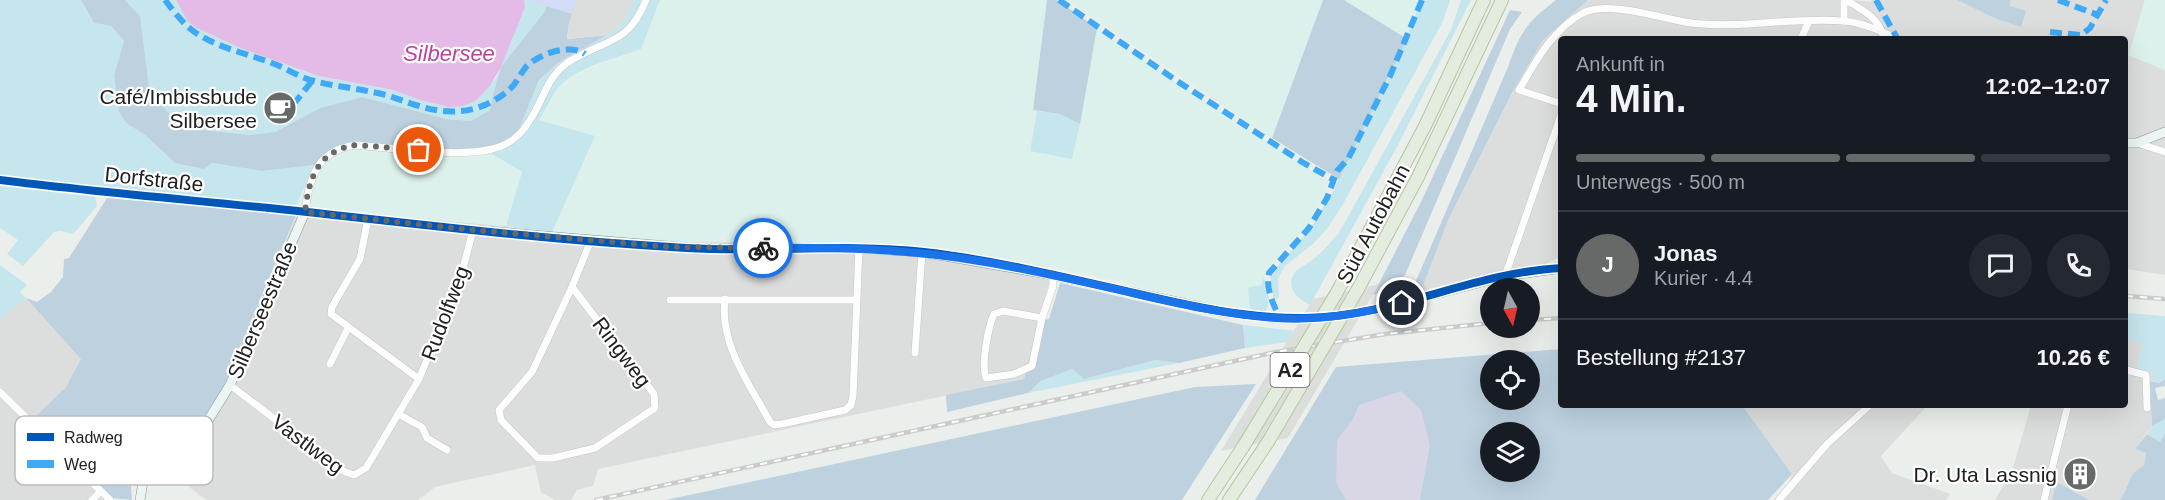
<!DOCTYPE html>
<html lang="de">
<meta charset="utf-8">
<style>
body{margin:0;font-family:Helvetica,sans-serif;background:#242831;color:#f1f3f6;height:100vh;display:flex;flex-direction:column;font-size:22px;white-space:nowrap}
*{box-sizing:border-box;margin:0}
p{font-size:20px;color:#9ea1a6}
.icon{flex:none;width:33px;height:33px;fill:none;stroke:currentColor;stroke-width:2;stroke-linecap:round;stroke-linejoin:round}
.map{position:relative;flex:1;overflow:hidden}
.details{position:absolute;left:1558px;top:36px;width:570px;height:372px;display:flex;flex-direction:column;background:#171b24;border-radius:6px;box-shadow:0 6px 24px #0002}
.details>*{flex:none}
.needle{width:39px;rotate:172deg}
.tools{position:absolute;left:1480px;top:278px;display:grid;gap:12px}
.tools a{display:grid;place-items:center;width:60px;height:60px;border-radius:50%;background:#171b24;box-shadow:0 6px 24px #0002;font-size:30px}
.pin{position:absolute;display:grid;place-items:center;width:51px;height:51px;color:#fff;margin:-26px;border:3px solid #fff;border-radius:50%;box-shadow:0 2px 6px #0007}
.courier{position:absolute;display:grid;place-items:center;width:60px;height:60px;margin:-30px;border:4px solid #1a73e8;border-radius:50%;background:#fff;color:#222;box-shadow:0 2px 8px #0007}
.head em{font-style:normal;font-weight:700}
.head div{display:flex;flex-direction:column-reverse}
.head{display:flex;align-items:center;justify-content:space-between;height:102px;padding:0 18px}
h1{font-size:39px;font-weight:700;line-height:45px}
.bar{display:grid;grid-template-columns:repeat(4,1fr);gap:9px 6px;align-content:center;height:72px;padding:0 18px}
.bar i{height:8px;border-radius:4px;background:#363941}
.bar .on{background:#676968}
.bar p{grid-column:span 4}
.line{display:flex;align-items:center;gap:15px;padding:0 18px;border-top:2px solid #363941}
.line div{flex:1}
.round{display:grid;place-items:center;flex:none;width:63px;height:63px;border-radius:32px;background:#242831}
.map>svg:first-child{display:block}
.residential{fill:#dbdedc}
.farmland{fill:#dcf1ec}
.grass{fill:#c6e6ee}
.forest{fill:#bdd1df;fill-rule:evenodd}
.wetland{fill:#d9d6e6}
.park{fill:#d3dcf6}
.parking{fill:#dcdedd}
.water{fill:#e4bae6}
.pier{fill:#dcdedc}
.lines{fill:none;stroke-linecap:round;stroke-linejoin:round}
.street-casing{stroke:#c4c6c5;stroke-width:8}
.secondary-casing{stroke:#809b96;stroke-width:10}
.highway-casing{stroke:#b5c79d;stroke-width:14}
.street{stroke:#fcfdfc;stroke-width:7}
.secondary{stroke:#ecf5f3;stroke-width:9}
.highway{stroke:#e4ecdf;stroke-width:12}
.rail-casing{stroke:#cbcbcb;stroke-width:4.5}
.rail{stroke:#fff;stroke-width:2;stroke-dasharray:7;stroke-linecap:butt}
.highway-bridge-casing{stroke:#b5c79d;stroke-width:14;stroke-linecap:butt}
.highway-bridge{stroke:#e4ecdf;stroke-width:12}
.quiet{stroke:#3fa9f5;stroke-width:6;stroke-dasharray:12 6;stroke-linecap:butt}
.cycleway-casing{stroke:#fff;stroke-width:11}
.cycleway{stroke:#0057b8;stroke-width:8}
.done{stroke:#676968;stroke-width:6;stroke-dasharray:0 10.8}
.route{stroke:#1a73e8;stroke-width:8}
.labels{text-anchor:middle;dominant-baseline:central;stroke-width:4.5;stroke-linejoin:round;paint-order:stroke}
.shield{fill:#fff;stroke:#646464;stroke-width:1.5}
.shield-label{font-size:20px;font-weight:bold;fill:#212121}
.poi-label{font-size:21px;fill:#212121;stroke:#fff;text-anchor:end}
.street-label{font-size:21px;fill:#212121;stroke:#fff}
.water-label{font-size:22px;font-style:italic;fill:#bc429e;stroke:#fff}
.key{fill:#fff;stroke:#bcbcbc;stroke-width:1.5}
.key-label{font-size:16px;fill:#212121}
</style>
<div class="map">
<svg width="2165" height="500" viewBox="0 0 2165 500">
<rect width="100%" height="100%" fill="#eaefec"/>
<g class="residential">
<polygon points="1588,0 1851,0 1872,2 1871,0 1957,0 1994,18 2010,6 2011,0 2145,0 2129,55 2165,70 2165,275 2126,269 2126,39 1562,39 1561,256 1546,264 1497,272 1421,291 1449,218 1512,93 1543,40"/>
<polygon points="307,209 691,242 877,243 963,251 1048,267 1049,283 1024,379 598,469 593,486 577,490 571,500 555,500 541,492 535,465 435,487 418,500 206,500 184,483 212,428 210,412 223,388 296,215"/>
<polygon points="26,298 82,359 66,387 33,419 0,386 0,319"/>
<polygon points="2126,340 2143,342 2137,369 2153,372 2153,381 2150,381 2152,426 2135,449 2146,453 2144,466 2120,500 2089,500 2058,482 2052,500 1995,500 2013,468 2031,405 2126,405"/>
<polygon points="0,396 102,498 105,500 0,500"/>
<polygon points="1742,405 1928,405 1881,456 1892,473 1950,494 1946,500 1784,500 1792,474"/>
</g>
<g class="farmland">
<polygon points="660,0 1047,0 1033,110 1037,111 1030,151 1072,158 1080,123 1097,28 1218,110 1327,180 1328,187 1311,222 1268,268 1250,311 1215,306 1097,276 963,251 876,243 691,242 552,232 594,136 539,121 558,88 571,78 586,70 641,49"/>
<polygon points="1067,0 1323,0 1272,138"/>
<polygon points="1344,0 1422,0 1407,39"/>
<polygon points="2145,0 2165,0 2165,70 2129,55"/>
<polygon points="354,142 489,152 522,172 506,226 295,207 315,165 325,154 340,145"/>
</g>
<g class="grass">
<polygon points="0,0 81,0 94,23 111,26 124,41 114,75 119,112 126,123 145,135 175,163 212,163 262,171 315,165 295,207 0,177"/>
<polygon points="125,0 176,0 187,20 243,49 319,76 393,90 420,100 449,107 474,102 496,78 512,40 524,0 547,0 545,11 501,67 493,94 490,110 471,121 447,119 362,97 320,108 275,132 249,135 205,130 175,119 150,94 140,16"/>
<path d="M 634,0 L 660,0 L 641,49 C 615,59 578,66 559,87 C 551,96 546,110 539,120 L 595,136 L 552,232 L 506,226 L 522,172 L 489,152 L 516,137 L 539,80 L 559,62 L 607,35 L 624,21 Z"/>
<polygon points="1422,0 1450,0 1443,21 1342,206 1326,230 1314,243 1285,266 1278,278 1279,298 1274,299 1270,283 1271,274 1310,229 1334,190 1356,142 1390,76"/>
<path d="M 1461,0 L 1471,0 L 1398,145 L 1310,305 C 1297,299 1284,286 1296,271 C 1298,268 1304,266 1308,263 C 1320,255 1329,244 1339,233 L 1451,30 Z"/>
<polygon points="1037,111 1060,114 1080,124 1072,159 1030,151"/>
<polygon points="0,186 95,197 97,206 76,231 71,234 61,231 54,232 23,266 7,254 18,240 0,228"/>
<polygon points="0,265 27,285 20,292 26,298 0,319"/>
<polygon points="1264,277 1269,299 1267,310 1260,313 1250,311 1248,288 1261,285"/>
<polygon points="2126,313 2165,316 2165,379 2159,383 2153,381 2153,372 2137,369 2143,343 2126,340"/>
<polygon points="1243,325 1296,331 1287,342 1245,348"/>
<polygon points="1155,360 1179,363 1028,393 1041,381 1072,369 1084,379"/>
<polygon points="2165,419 2165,433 2160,442 2147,434 2152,426"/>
</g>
<g class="forest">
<path d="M 81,0 L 125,0 L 140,16 L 150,94 L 175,119 L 205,130 L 249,135 L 275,132 L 320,108 L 362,97 L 447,119 L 471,121 L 490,110 L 493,94 L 501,67 L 545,11 L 547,0 L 577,0 L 569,23 L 567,39 L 607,35 L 559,62 L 539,80 L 516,137 L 489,152 L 354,142 C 337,146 327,152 315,165 L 262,171 L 212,163 L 204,169 L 175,163 L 145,135 L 126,123 L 119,112 L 114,75 L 124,41 L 111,26 L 94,23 Z"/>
<polygon points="1047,0 1057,0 1097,28 1080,124 1060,114 1033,110"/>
<polygon points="1323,0 1344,0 1407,39 1339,179 1272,138"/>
<path d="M 1556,0 L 1588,0 L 1543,40 L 1512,93 L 1449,218 L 1421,291 L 1417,294 L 1411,288 L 1416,281 L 1508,67 C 1521,31 1526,23 1556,0 Z"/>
<polygon points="1957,0 2011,0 2010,6 2026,11 2021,27 1994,18"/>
<polygon points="1510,10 1522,12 1510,29 1405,275 1393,288 1373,295 1421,202"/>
<polygon points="107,198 296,215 223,388 204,419 140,463 131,487 132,500 112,498 33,419 66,387 81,359 26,298 37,302 51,292 63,277 64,259 69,258"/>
<polygon points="1060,283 1243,325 1245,348 1179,363 1155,360 1084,379 1072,369 1041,381 1028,393 947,412 946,395 1024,379 1039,321 1049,319"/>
<path d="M 1561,349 L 1562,405 L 1742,405 L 1792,474 L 1768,500 L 1255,500 L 1336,367 ZM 1491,360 L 1530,360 L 1530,399 L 1491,399 ZM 1491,432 L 1530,432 L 1530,471 L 1491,471 Z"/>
<polygon points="2165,379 2165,386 2155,388 2158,400 2165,398 2165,419 2152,426 2150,381 2159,383"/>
<polygon points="1256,384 1182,500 666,500 1195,387"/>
<path d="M 2165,433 L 2165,500 L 2120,500 C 2131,486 2126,474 2144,466 L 2146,453 L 2135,449 L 2147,434 L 2160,442 Z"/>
<polygon points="2057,482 2089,500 2052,500"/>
</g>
<polygon class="wetland" points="1401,391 1421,410 1430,445 1420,500 1346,500 1336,482 1337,440 1353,419 1359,405"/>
<polygon class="park" points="526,0 577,0 572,14"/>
<polygon class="parking" points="577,0 634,0 624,21 607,35 567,39 569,23"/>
<polygon class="water" points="176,0 524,0 525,7 501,67 489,87 474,102 462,106 449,107 420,100 393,90 319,76 243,49 195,27 187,20"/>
<polygon class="pier" points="1379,284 1288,438 1221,451 1313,299"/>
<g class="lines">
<defs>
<g id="street">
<polyline points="1844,0 1844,21"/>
<path d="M 1846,0 C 1860,9 1877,16 1882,33"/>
<polyline points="1801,39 1809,21"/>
<path d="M 1562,104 L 1519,90 C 1536,61 1553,29 1583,13 C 1609,0 1662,19 1691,23 C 1741,29 1792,17 1843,21 C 1861,22 1883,32 1899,39"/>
<polyline points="2137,143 2165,152"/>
<path d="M 0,180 L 73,189 L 305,212 C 309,178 317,150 356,145 C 393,148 458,158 492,149 C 507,146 520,136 528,123 C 543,103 545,79 567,63 C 602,39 628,47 646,0"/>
<polyline points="368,219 360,259 332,307 331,314 419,379 460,280 473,230"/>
<polyline points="1505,276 1562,112"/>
<polyline points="572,287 654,394 655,408 595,448 553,458 538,458 501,420 499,410 532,372 572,287 591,240"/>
<path d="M 725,299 C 719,344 750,385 770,422 L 774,425 L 782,424 L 845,410 L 851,405 L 853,396 L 859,248"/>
<polyline points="670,300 855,300"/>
<path d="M 1042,318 L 1032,366 L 1014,374 L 986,378 C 981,365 988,327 994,314 L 1003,311 L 1042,318 L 1053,286 L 1053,275"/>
<polyline points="915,353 922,252"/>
<polyline points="330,364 348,328"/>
<polyline points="2126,370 2146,375 2147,408"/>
<polyline points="230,385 343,471 354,475 366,468 419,379"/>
<polyline points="0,392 110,500"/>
<polyline points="398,414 422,427 427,438 447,450"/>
<polyline points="92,500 100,492"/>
<polyline points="1779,500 1827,444 1870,405"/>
<polyline points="2044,500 2068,405"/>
</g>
<g id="secondary">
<polyline points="2126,143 2137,143 2165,132"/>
<polyline points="140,500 146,464 166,447 207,422 230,385 305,212 473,230 690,248 859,248 922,252 1053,275 1223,312 1276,318 1312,318 1347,315 1382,308 1505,276 1562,268"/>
</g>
<g id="highway">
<polyline points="1358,289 1418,177 1502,0"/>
<polyline points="1336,294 1425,126 1484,0"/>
<polyline points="1208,500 1243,447"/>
<polyline points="1229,500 1268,442"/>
</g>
</defs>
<use href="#street" class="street-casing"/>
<use href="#secondary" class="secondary-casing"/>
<use href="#highway" class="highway-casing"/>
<use href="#street" class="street"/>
<use href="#secondary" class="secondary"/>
<use href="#highway" class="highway"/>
<defs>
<g id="rail">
<polyline points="2126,296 2165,299"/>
<polyline points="1530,320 1562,318"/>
<polyline points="596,500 1276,352 1385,334 1491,323"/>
</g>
</defs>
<use href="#rail" class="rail-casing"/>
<use href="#rail" class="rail"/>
<defs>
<g id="highway-bridge">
<polyline points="1268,442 1358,289"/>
<polyline points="1243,447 1336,294"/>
</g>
</defs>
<use href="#highway-bridge" class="highway-bridge-casing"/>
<use href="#highway-bridge" class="highway-bridge"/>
<g class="quiet">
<path d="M 165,0 C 174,12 184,25 196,33 C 220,49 250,54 277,65 C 289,70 301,78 314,81 C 338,87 362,89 386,95 C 411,103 434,114 461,111 C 478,110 497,101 510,89 C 517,83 520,74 526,67 C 538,54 570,43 585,54"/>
<polyline points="1059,0 1174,79 1302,162 1334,180"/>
<polyline points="1876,0 1897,38"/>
<polyline points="2058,0 2098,15"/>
<polyline points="2050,32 2081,35 2090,28 2106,0"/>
<polyline points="293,105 312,81"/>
<path d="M 1276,310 C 1271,299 1266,286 1269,273 L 1309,228 L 1327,198 L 1337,171 L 1348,159 L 1390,76 L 1422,0"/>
</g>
<defs>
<path id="cycleway" d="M 0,180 C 102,193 205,201 307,212 C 433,226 560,241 686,248 C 765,253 845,243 924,252 C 994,260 1064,277 1134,293 C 1190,306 1247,319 1306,318 C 1393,317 1474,272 1562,268"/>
</defs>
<use href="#cycleway" class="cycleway-casing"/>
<use href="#cycleway" class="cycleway"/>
</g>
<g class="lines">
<path class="done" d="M 419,150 L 356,145 C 317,151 309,178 305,212 L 473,230 L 670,247 L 763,248"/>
<path class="route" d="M 763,248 C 837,247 911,249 985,262 C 1037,271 1089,283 1141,295 C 1185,305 1230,315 1276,318 C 1318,321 1361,314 1402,303"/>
</g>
<defs>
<symbol id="cafe-disc" viewBox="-11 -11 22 22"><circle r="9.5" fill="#676968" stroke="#fff"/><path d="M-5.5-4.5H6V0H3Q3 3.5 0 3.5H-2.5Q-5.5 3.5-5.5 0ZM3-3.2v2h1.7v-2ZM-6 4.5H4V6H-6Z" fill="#fff"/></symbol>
<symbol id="building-disc" viewBox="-11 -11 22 22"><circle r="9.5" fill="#676968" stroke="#fff"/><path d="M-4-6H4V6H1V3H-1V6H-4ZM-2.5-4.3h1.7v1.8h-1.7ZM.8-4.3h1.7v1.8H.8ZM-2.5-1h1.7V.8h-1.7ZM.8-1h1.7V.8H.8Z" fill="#fff"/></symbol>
</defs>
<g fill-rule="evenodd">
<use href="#cafe-disc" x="261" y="89" width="38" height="38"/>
<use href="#building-disc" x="2061" y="455" width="38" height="38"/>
</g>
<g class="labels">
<rect class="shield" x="1270.5" y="353" width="39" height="34" rx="4.5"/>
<g class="shield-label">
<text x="1290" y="370">A2</text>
</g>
<g class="poi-label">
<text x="257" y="96">Café/Imbissbude<tspan x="257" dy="24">Silbersee</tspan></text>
<text x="2057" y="474">Dr. Uta Lassnig</text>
</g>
<g class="street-label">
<text transform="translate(154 179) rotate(6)">Dorfstraße</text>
<text transform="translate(1373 224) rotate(-62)">Süd Autobahn</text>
<text transform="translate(262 310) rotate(-67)">Silberseestraße</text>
<text transform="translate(445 313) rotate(-69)">Rudolfweg</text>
<text transform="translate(622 352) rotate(53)">Ringweg</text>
<text transform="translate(308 444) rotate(37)">Vastlweg</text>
</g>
<g class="water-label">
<text x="449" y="53">Silbersee</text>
</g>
</g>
<rect x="15" y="416" width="198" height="69" rx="9" class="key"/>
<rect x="27" y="433" width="27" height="8" fill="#0057b8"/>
<rect x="27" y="460" width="27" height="8" fill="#3fa9f5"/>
<g class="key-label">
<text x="64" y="443">Radweg</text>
<text x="64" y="470">Weg</text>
</g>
</svg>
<div class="tools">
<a><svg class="needle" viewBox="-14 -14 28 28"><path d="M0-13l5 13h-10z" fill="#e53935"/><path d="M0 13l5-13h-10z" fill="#9ea1a6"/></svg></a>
<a><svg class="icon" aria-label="locate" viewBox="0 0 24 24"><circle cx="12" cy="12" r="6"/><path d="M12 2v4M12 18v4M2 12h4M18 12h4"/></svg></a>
<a><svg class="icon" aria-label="layers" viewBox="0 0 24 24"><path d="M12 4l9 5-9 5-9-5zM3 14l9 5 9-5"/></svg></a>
</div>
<div class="pin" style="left:419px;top:150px;background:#ea580c"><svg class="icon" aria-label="bag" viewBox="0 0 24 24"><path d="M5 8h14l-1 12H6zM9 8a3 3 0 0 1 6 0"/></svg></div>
<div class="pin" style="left:1402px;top:303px;background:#1f2937"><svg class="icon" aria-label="home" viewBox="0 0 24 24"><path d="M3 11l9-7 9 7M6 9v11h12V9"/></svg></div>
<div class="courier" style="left:763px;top:248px"><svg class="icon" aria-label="bike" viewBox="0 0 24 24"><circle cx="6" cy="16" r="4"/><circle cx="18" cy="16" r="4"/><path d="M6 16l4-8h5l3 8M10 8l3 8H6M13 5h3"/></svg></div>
<section class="details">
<div class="head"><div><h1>4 Min.</h1><p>Ankunft in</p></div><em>12:02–12:07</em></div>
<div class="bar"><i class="on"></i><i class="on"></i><i class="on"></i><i></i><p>Unterwegs · 500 m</p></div>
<div class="line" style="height:108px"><b class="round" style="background:#676968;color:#fff">J</b><div><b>Jonas</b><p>Kurier · 4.4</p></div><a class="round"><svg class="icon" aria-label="chat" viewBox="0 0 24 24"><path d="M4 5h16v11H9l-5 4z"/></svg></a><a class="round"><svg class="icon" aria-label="phone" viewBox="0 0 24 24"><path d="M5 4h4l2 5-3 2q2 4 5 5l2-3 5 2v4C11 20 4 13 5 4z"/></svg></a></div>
<div class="line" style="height:78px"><div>Bestellung #2137</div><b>10.26 €</b></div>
</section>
</div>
